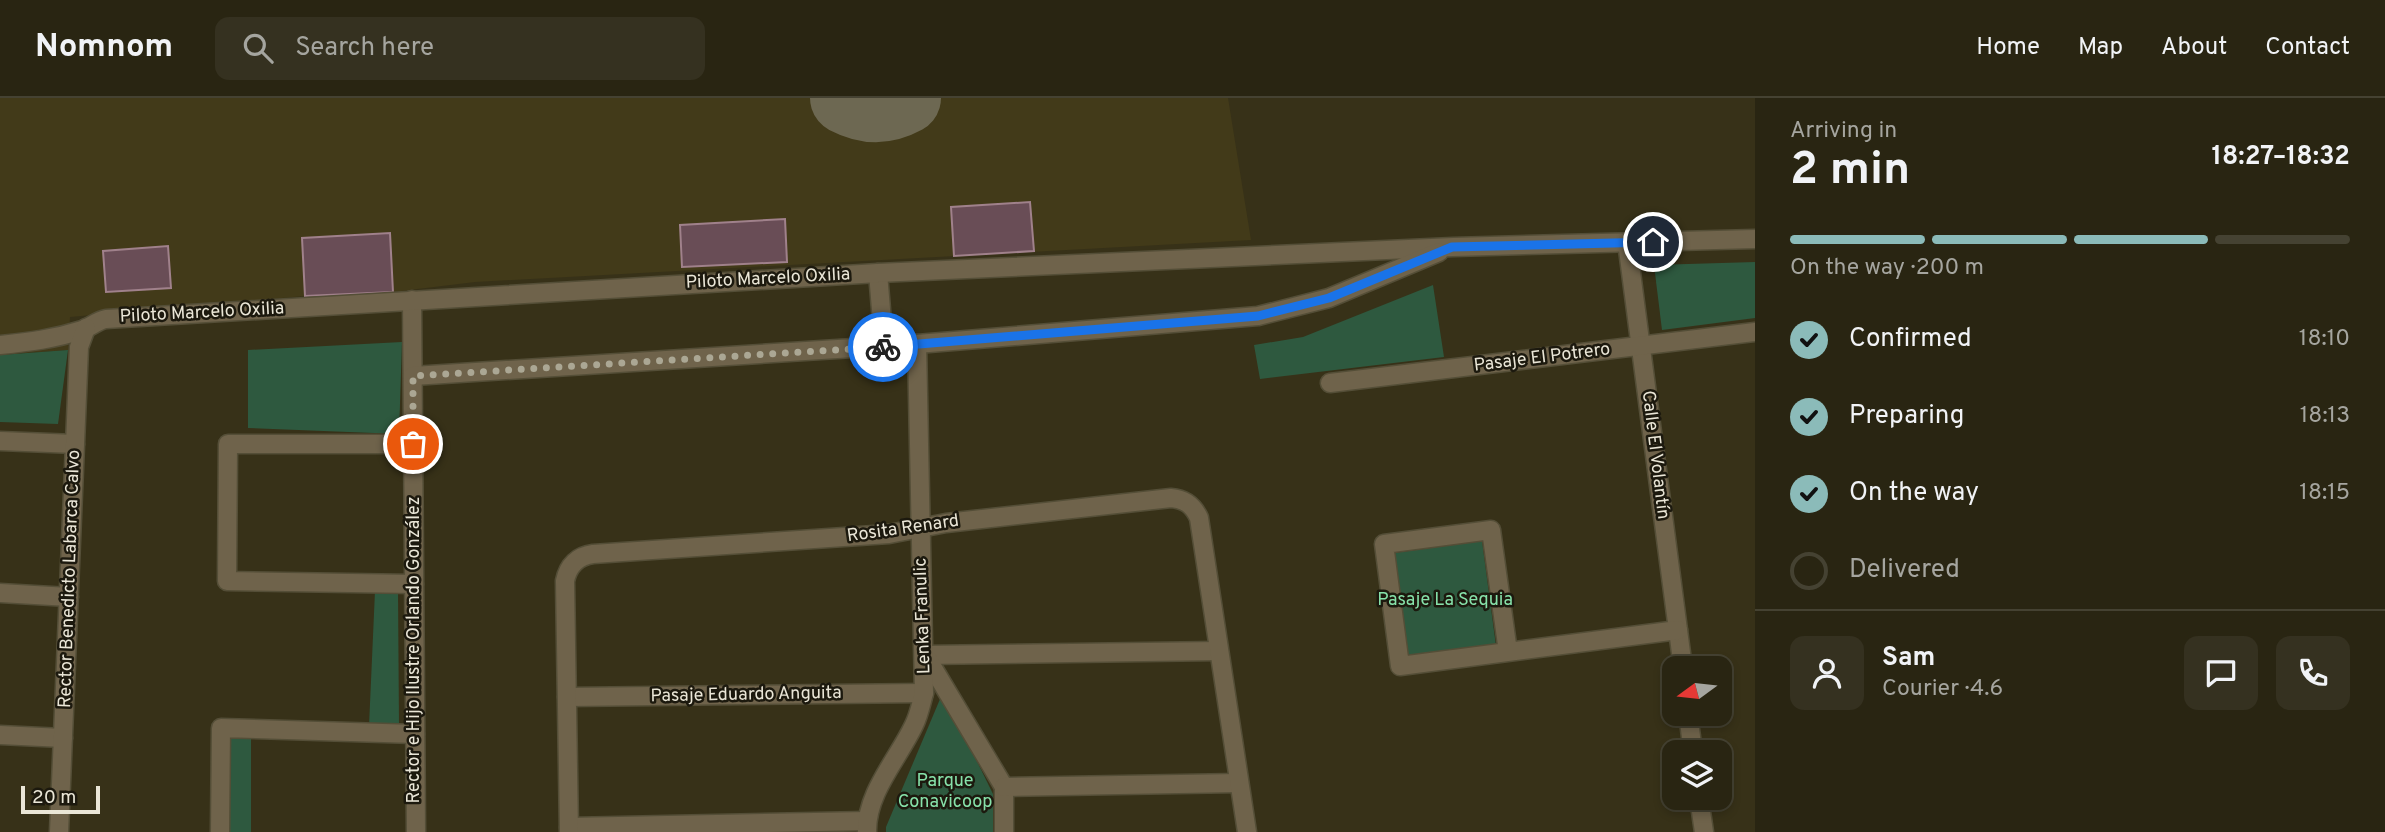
<!DOCTYPE html>
<meta charset="utf-8">
<style>
body{margin:0;font-family:Overpass,sans-serif;background:#353120;color:#f1f3f6;height:100vh;display:flex;flex-direction:column;font-size:26px;white-space:nowrap}
*{box-sizing:border-box;margin:0}
p{font-size:23px;color:#a5a59f}
.icon{flex:none;width:38px;height:38px;fill:none;stroke:currentColor;stroke-width:2;stroke-linecap:round;stroke-linejoin:round}
.map{position:relative;flex:1;overflow:hidden}
.panel{display:flex;flex-direction:column;background:#292512;width:630px}
.panel>*{flex:none}
.needle{width:46px;rotate:255deg}
.fabs{position:absolute;left:1662px;top:558px;display:grid;gap:14px}
.fabs a{display:grid;place-items:center;width:70px;height:70px;border-radius:14px;background:#292512;box-shadow:0 4px 10px #0003,0 0 0 2px #454232;font-size:35px}
.scale{position:absolute;left:21px;bottom:18px;width:79px;box-sizing:border-box;padding-left:7px;border:4px solid #eae6d7;border-top:0;font-size:19px;line-height:24px;white-space:nowrap;color:#eae6d7;-webkit-text-stroke:5px #1c190e;paint-order:stroke}
.pin{position:absolute;display:grid;place-items:center;width:60px;height:60px;color:#fff;margin:-30px;border:4px solid #fff;border-radius:50%;box-shadow:0 2px 7px #0007}
.courier{position:absolute;display:grid;place-items:center;width:70px;height:70px;margin:-35px;border:5px solid #1a73e8;border-radius:50%;background:#fff;color:#222;box-shadow:0 2px 9px #0007}
.summary em{font-style:normal;font-weight:700}
.summary div{display:flex;flex-direction:column-reverse}
.summary{display:flex;align-items:center;justify-content:space-between;height:119px;padding:0 35px}
h1{font-size:46px;font-weight:700;line-height:52px}
.bar{display:grid;grid-template-columns:repeat(4,1fr);gap:10px 7px;align-content:center;height:84px;padding:0 35px}
.bar i{height:9px;border-radius:5px;background:#454232}
.bar .active{background:#8bbbb9}
.bar p{grid-column:span 4}
.line{display:flex;align-items:center;gap:18px;padding:0 35px;border-top:2px solid #454232}
.line div{flex:1}
.round{display:grid;place-items:center;flex:none;width:74px;height:74px;border-radius:14px;background:#353120}
ol{padding:0 35px;list-style:none}
li{display:flex;align-items:center;gap:21px;height:77px}
li p{margin-inline-start:auto}
li .icon{padding:7px;border-radius:50%;background:#8bbbb9;color:#111;stroke-width:4}
li:last-child{color:#a5a59f}
li i{width:38px;height:38px;border:4px solid #454232;border-radius:50%}
header{display:flex;align-items:center;gap:42px;box-sizing:border-box;height:98px;padding:0 35px;background:#292512;border-bottom:2px solid #454232}
header strong{font-size:33px}
nav{display:flex;gap:38px;margin-inline-start:auto;font-size:24px}
.search{width:490px;height:63px;background:#353120;display:flex;align-items:center;gap:18px;box-sizing:border-box;padding:0 24px;border-radius:14px;color:#a5a59f;font-size:26px}
main{display:flex;flex:1;min-height:0}
.map>svg:first-child{display:block}
.built{fill:#423a19}
.green{fill:#2e593f}
.lines{fill:none;stroke-linecap:round;stroke-linejoin:round}
.taxiway{stroke:#6d6852;stroke-width:72}
.building{fill:#694d56;stroke:#a0818b;stroke-width:2}
.minor-casing{stroke:#544e37;stroke-width:21}
.minor{stroke:#6f634b;stroke-width:18}
.done{stroke:#aba794;stroke-width:7;stroke-dasharray:0 12.6}
.route{stroke:#1a73e8;stroke-width:9}
.labels{text-anchor:middle;dominant-baseline:central;stroke-width:5;stroke-linejoin:round;paint-order:stroke}
.street-label{font-size:18px;fill:#eae6d7;stroke:#1c190e}
.park-label{font-size:18px;fill:#87e2aa;stroke:#1c190e}
</style>
<header>
<strong>Nomnom</strong>
<div class="search"><svg class="icon" aria-label="search" viewBox="0 0 24 24"><circle cx="10" cy="10" r="6"/><path d="M15 15l6 6"/></svg>Search here</div>
<nav><a>Home</a><a>Map</a><a>About</a><a>Contact</a></nav>
</header>
<main>
<div class="map">
<svg width="1755" height="734" viewBox="0 0 1755 734">
<rect width="100%" height="100%" fill="#373118"/>
<polygon class="built" points="0,0 1228,0 1251,142 475,184 393,194 305,198 70,219 68,252 0,257"/>
<g class="green">
<polygon points="1755,164 1755,220 1662,232 1654,167"/>
<polygon points="1433,187 1444,259 1260,281 1254,247 1303,239"/>
<polygon points="402,244 399,336 248,330 248,252"/>
<polygon points="68,252 58,326 0,324 0,257"/>
<polygon points="1482,443 1496,548 1408,560 1394,455"/>
<polygon points="398,492 399,628 369,628 375,493"/>
<polygon points="943,594 993,696 993,734 886,734 886,729"/>
<polygon points="225,636 251,637 251,734 224,734"/>
</g>
<g class="lines">
<path class="taxiway" d="M 846,0 C 867,11 885,11 905,0"/>
</g>
<g class="building">
<polygon points="1030,104 1034,153 954,158 951,109"/>
<polygon points="785,121 787,164 682,169 680,127"/>
<polygon points="390,135 393,194 305,198 302,140"/>
<polygon points="168,148 171,190 106,194 103,153"/>
</g>
<g class="lines">
<defs>
<g id="minor">
<polyline points="1627,144 1683,570"/>
<polyline points="878,175 884,248"/>
<polyline points="412,202 416,734"/>
<path d="M 0,247 C 29,244 54,241 82,232 C 91,229 96,223 106,221 L 878,175 L 1453,149 L 1755,141"/>
<polyline points="413,278 917,246 1258,218 1329,200 1439,154"/>
<polyline points="1330,285 1755,234"/>
<polyline points="0,343 75,346"/>
<polyline points="413,346 228,346 227,483 414,486"/>
<polyline points="0,495 69,499"/>
<polyline points="1508,554 1491,432 1384,446 1400,568 1678,532"/>
<polyline points="925,557 1218,553"/>
<polyline points="927,560 1004,689 1004,734"/>
<polyline points="567,599 924,595"/>
<polyline points="1688,616 1693,654"/>
<polyline points="0,637 63,640"/>
<polyline points="1004,689 1239,685"/>
<polyline points="1699,700 1704,734"/>
<polyline points="569,729 867,723"/>
<polyline points="59,734 79,249 86,230"/>
<polyline points="220,734 221,630 415,636"/>
<path d="M 569,734 L 565,483 C 568,467 578,458 593,456 L 889,436 L 946,425 L 1171,400 C 1185,401 1193,407 1199,420 L 1247,734"/>
<path d="M 867,734 C 866,695 898,661 914,627 C 919,617 921,606 924,595 L 917,246"/>
</g>
</defs>
<use href="#minor" class="minor-casing"/>
<use href="#minor" class="minor"/>
</g>
<g class="lines">
<polyline class="done" points="413,346 413,278 883,249"/>
<polyline class="route" points="883,249 1258,218 1329,200 1452,149 1653,144"/>
</g>
<g class="labels">
<g class="street-label">
<text transform="translate(768 181) rotate(-3)">Piloto Marcelo Oxilia</text>
<text transform="translate(202 215) rotate(-3)">Piloto Marcelo Oxilia</text>
<text transform="translate(1542 260) rotate(-7)">Pasaje El Potrero</text>
<text transform="translate(1655 357) rotate(83)">Calle El Volantín</text>
<text transform="translate(903 431) rotate(-8)">Rosita Renard</text>
<text transform="translate(70 481) rotate(-88)">Rector Benedicto Labarca Calvo</text>
<text transform="translate(923 518) rotate(-92)">Lenka Franulic</text>
<text transform="translate(414 552) rotate(-90)">Rector e Hijo Ilustre Orlando González</text>
<text transform="translate(746 597) rotate(-1)">Pasaje Eduardo Anguita</text>
</g>
<g class="park-label">
<text x="1445" y="502">Pasaje La Sequia</text>
<text x="945" y="683">Parque<tspan x="945" dy="21">Conavicoop</tspan></text>
</g>
</g>
</svg>
<div class="fabs">
<a><svg class="needle" viewBox="-14 -14 28 28"><path d="M0-13l5 13h-10z" fill="#e53935"/><path d="M0 13l5-13h-10z" fill="#a5a59f"/></svg></a>
<a><svg class="icon" aria-label="layers" viewBox="0 0 24 24"><path d="M12 4l9 5-9 5-9-5zM3 14l9 5 9-5"/></svg></a>
</div>
<div class="scale">20 m</div>
<div class="pin" style="left:413px;top:346px;background:#ea580c"><svg class="icon" aria-label="bag" viewBox="0 0 24 24"><path d="M5 8h14l-1 12H6zM9 8a3 3 0 0 1 6 0"/></svg></div>
<div class="pin" style="left:1653px;top:144px;background:#1f2937"><svg class="icon" aria-label="home" viewBox="0 0 24 24"><path d="M3 11l9-7 9 7M6 9v11h12V9"/></svg></div>
<div class="courier" style="left:883px;top:249px"><svg class="icon" aria-label="bike" viewBox="0 0 24 24"><circle cx="6" cy="16" r="4"/><circle cx="18" cy="16" r="4"/><path d="M6 16l4-8h5l3 8M10 8l3 8H6M13 5h3"/></svg></div>
</div>
<section class="panel">
<div class="summary"><div><h1>2 min</h1><p>Arriving in</p></div><em>18:27–18:32</em></div>
<div class="bar"><i class="active"></i><i class="active"></i><i class="active"></i><i></i><p>On the way · 200 m</p></div>
<ol>
<li><svg class="icon" aria-label="check" viewBox="0 0 24 24"><path d="M5 12l5 5 9-10"/></svg>Confirmed<p>18:10</p></li>
<li><svg class="icon" aria-label="check" viewBox="0 0 24 24"><path d="M5 12l5 5 9-10"/></svg>Preparing<p>18:13</p></li>
<li><svg class="icon" aria-label="check" viewBox="0 0 24 24"><path d="M5 12l5 5 9-10"/></svg>On the way<p>18:15</p></li>
<li><i></i>Delivered</li>
</ol>
<div class="line" style="height:126px"><a class="round"><svg class="icon" aria-label="person" viewBox="0 0 24 24"><circle cx="12" cy="8" r="4"/><path d="M4 21q1-7 8-7t8 7"/></svg></a><div><b>Sam</b><p>Courier · 4.6</p></div><a class="round"><svg class="icon" aria-label="chat" viewBox="0 0 24 24"><path d="M4 5h16v11H9l-5 4z"/></svg></a><a class="round"><svg class="icon" aria-label="phone" viewBox="0 0 24 24"><path d="M5 4h4l2 5-3 2q2 4 5 5l2-3 5 2v4C11 20 4 13 5 4z"/></svg></a></div>
</section>
</main>
